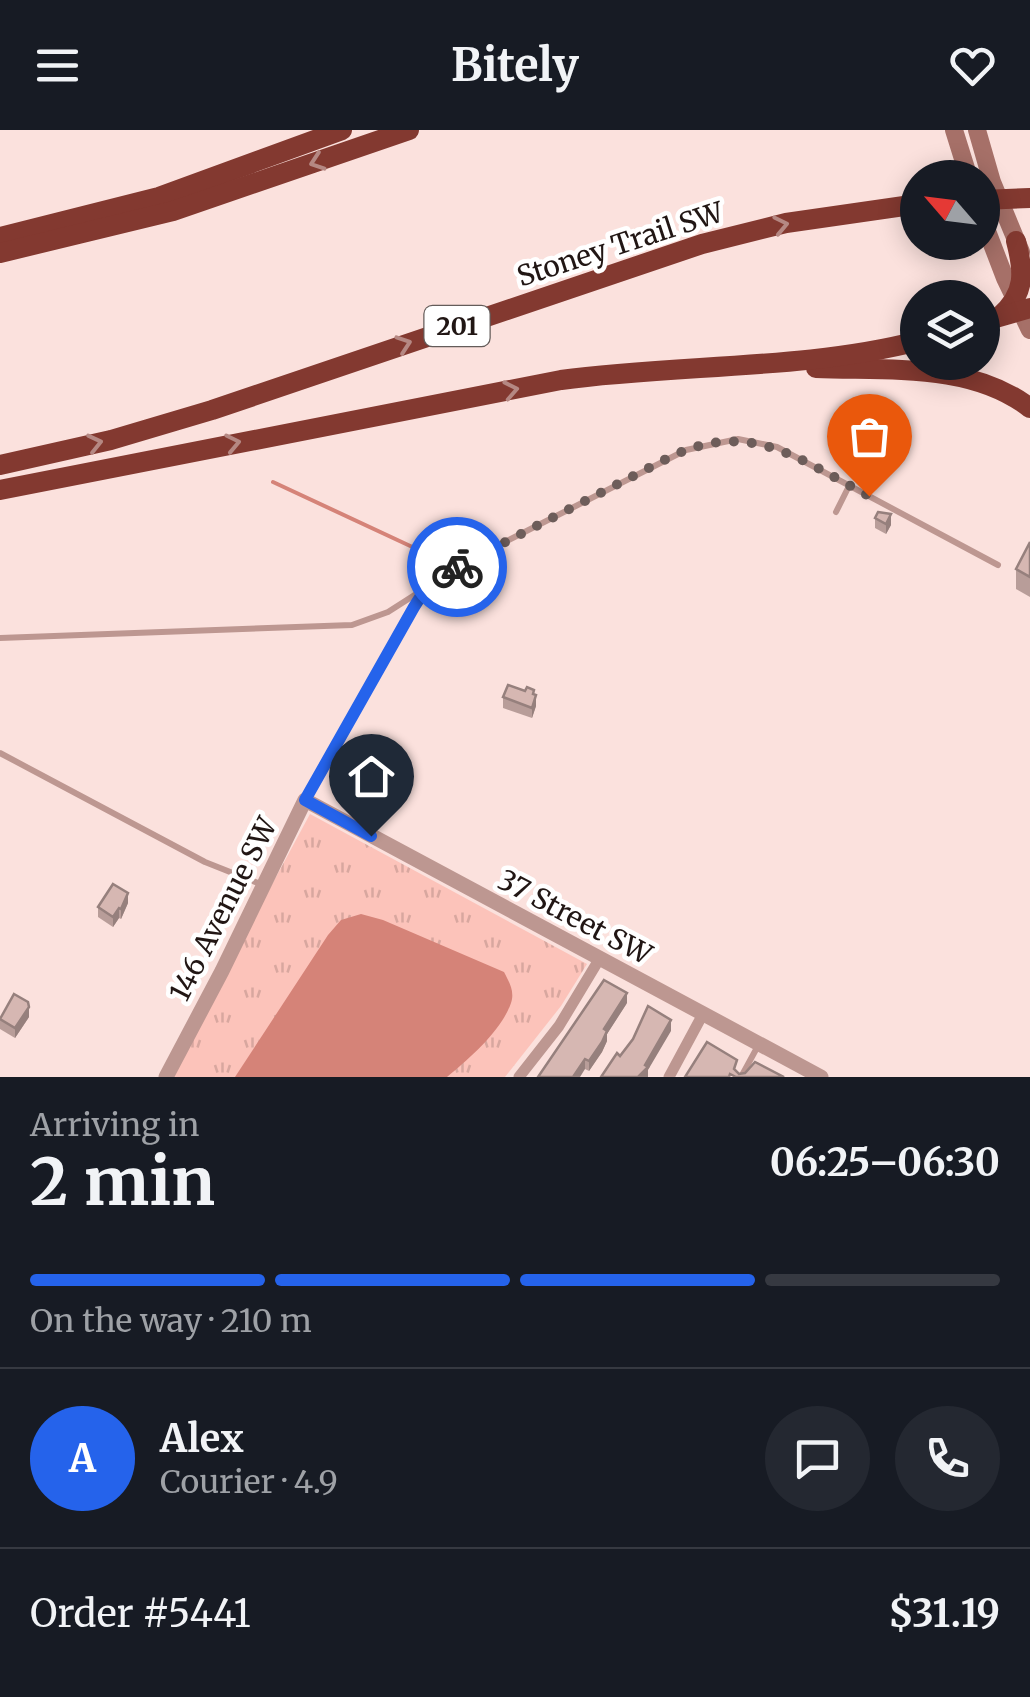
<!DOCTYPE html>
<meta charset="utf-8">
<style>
body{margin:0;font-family:Merriweather,serif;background:#242831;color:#f1f3f6;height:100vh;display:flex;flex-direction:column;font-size:38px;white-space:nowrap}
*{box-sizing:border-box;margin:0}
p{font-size:32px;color:#9ea1a6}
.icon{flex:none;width:55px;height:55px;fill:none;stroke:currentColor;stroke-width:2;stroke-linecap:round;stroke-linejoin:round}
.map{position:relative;height:947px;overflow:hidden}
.side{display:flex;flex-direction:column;background:#171b24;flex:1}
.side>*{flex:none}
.needle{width:65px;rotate:298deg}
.tools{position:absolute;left:900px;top:30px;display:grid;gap:20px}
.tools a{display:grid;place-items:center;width:100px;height:100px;border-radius:50%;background:#171b24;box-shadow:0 5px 25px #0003;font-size:50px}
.pin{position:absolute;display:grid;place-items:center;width:85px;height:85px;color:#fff;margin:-102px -42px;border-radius:50% 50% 50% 0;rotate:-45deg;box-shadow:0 0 10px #0007}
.pin .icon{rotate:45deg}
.courier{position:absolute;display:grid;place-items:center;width:100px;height:100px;margin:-50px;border:8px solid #2563eb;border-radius:50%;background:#fff;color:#222;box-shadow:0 2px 12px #0007}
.summary em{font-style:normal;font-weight:700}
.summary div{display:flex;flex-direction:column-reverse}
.summary{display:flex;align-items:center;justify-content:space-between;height:170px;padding:0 30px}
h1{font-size:65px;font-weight:700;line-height:75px}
.bar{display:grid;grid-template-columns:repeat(4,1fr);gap:15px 10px;align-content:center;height:120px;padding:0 30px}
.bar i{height:12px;border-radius:8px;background:#363941}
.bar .on{background:#2563eb}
.bar p{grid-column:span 4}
.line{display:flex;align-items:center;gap:25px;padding:0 30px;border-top:2px solid #363941}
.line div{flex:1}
.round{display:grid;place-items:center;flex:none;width:105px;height:105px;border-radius:52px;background:#242831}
header{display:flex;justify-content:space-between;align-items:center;height:130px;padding:0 30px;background:#171b24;font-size:45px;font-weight:700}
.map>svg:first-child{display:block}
.park{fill:url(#park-tufts)}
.water{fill:#d58378}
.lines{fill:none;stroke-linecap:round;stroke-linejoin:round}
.stream{stroke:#d58378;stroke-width:4}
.service{stroke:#bd9791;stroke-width:6}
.minor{stroke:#bd9791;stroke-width:11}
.tertiary{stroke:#bd9791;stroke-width:15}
.secondary{stroke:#a67068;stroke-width:18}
.motorway{stroke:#833930;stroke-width:20}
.wall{fill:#b89d99}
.shaded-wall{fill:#96807d}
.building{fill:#d6b7b2;stroke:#96807d;stroke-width:2.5}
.oneway{stroke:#b58883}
.done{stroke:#6d5d5a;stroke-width:10;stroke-dasharray:0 18}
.route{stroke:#2563eb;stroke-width:12}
.labels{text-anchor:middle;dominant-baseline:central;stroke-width:9;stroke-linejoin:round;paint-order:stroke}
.shield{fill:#fff;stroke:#645c5a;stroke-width:2.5}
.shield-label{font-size:25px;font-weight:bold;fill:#211614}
.street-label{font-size:28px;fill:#211614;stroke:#fff}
</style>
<header><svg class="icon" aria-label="menu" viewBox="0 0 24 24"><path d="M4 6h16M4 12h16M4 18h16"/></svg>Bitely<svg class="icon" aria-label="heart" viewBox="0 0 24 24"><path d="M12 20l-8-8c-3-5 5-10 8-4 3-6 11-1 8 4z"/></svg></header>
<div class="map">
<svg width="1030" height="947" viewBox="0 0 1030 947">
<defs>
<pattern id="park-tufts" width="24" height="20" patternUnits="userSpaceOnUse" patternTransform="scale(2.5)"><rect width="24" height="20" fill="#fcc3ba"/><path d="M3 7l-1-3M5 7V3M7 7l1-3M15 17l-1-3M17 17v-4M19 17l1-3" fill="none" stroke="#d8a79f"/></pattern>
</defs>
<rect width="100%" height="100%" fill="#fbe1dd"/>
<polygon class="park" points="310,684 587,834 561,876 505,947 168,947"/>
<path class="water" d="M 361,784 L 383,790 L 504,842 C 509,852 515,861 511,873 C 502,900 469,929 447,947 L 235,947 L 328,805 L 341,790 Z"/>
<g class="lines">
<polyline class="stream" points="273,352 421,421 450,425"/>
<g class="service">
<polyline points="836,382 849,356"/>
<polyline points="0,508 352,495 388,482 424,459"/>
<polyline points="0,623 205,732 263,755"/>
<polyline points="306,669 426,458 444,443 686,320 738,309 777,317 998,435"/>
<polyline points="741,947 759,914"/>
</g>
<g class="minor">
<polyline points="519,947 559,896 600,828"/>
<polyline points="669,947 703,884"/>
</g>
<polyline class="tertiary" points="166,947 222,841 305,670 821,947"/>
<g class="secondary">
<polyline points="954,0 969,48"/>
<polyline points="977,0 992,52 1021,122"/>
<polyline points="982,88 1005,148 1030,200"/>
</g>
<g class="motorway">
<polyline points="982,70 1030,68"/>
<polyline points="0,107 159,67 342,0"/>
<polyline points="0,123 173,81 409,0"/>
<path d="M 1000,186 C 1026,163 1024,142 1016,111"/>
<polyline points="982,192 1030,178"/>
<path d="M 816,238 C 887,241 971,232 1030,278"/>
<polyline points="0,335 111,310 212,280 702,114 786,93 918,74"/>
<path d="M 0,360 L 561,250 C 677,234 806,240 918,211"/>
</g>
</g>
<g class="wall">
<polygon points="875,388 891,395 886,404 875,398"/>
<polygon points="1030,412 1030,467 1016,459 1016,439"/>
<polygon points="534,565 536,576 532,588 503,578 503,567"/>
<polygon points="128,773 121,789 119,788 113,797 98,787 98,777"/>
<polygon points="627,873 607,904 607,911 602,922 589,941 585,939 538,947"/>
<polygon points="29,887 15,908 0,899 0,888"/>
</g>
<g class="shaded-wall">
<polygon points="891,384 891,395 886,404 886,394"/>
<polygon points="536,565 536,576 532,588 532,578"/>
<polygon points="128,763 128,773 121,789 121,779"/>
<polygon points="119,778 119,788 113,797 113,787"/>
<polygon points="627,863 627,873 607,904 607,911 602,922 589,941 589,931 604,899"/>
<polygon points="29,877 29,887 15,908 15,898"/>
<polygon points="671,890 671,901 648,940 648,947 638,947"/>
<polygon points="585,929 585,939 580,947 573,947"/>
</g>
<g class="building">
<polygon points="878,382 891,384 886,394 875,388"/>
<polygon points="1030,412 1030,447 1016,439"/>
<polygon points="508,555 525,561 527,557 534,560 533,564 536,565 532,578 503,567"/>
<polygon points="113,754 128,763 121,779 119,778 113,787 98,777"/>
<polygon points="604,850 627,863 604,899 607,901 602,912 589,931 585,929 573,947 538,947"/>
<polygon points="14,864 28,872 29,877 15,898 0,889"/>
<polygon points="648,876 671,890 645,935 648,937 638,947 601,947 617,923 620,926 633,909"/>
<polygon points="707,912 737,930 734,939 739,944 745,943 755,932 784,947 736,947 730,944 729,947 685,947"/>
</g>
<defs><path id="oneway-chevron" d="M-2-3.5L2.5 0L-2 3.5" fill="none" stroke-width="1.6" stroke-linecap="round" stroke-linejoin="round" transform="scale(2.5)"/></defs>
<g class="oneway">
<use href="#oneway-chevron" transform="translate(317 32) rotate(161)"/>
<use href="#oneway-chevron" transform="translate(781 95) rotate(-12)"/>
<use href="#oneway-chevron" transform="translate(404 214) rotate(-19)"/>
<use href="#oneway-chevron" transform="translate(511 260) rotate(-11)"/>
<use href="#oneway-chevron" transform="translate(95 313) rotate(-13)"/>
<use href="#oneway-chevron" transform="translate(233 313) rotate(-12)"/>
</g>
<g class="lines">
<path class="done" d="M 457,437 L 672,326 C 751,289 800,330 869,366"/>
<polyline class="route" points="371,706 305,670 414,477 426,458 457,437"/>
</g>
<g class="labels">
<rect class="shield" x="424.5" y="176" width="65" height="40" rx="8"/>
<g class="shield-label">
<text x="457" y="196">201</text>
</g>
<g class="street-label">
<text transform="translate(620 114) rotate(-18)">Stoney Trail SW</text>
<text transform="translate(223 779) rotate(-63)">146 Avenue SW</text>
<text transform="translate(575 787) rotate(28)">37 Street SW</text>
</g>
</g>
</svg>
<div class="tools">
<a><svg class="needle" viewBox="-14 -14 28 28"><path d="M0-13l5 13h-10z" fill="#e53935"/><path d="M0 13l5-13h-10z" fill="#9ea1a6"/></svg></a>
<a><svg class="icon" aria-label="layers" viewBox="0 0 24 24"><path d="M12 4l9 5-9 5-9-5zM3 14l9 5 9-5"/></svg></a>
</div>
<div class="pin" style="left:869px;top:366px;background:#ea580c"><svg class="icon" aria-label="bag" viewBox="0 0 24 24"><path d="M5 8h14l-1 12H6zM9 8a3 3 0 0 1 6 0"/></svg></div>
<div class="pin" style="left:371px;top:706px;background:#1f2937"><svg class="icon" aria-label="home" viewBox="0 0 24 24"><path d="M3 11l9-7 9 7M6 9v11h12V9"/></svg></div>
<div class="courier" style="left:457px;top:437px"><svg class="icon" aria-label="bike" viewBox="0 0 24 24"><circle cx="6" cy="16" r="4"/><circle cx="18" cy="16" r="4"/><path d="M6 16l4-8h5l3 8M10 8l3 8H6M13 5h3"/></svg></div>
</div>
<section class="side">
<div class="summary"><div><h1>2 min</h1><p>Arriving in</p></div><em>06:25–06:30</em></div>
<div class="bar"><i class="on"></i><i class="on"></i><i class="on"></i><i></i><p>On the way · 210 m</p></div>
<div class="line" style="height:180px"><b class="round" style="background:#2563eb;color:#fff">A</b><div><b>Alex</b><p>Courier · 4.9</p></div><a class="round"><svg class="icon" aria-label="chat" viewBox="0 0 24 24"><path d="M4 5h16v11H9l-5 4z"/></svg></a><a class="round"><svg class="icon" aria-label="phone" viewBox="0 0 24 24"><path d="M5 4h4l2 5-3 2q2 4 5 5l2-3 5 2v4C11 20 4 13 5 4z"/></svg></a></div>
<div class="line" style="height:130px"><div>Order #5441</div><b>$31.19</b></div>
</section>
